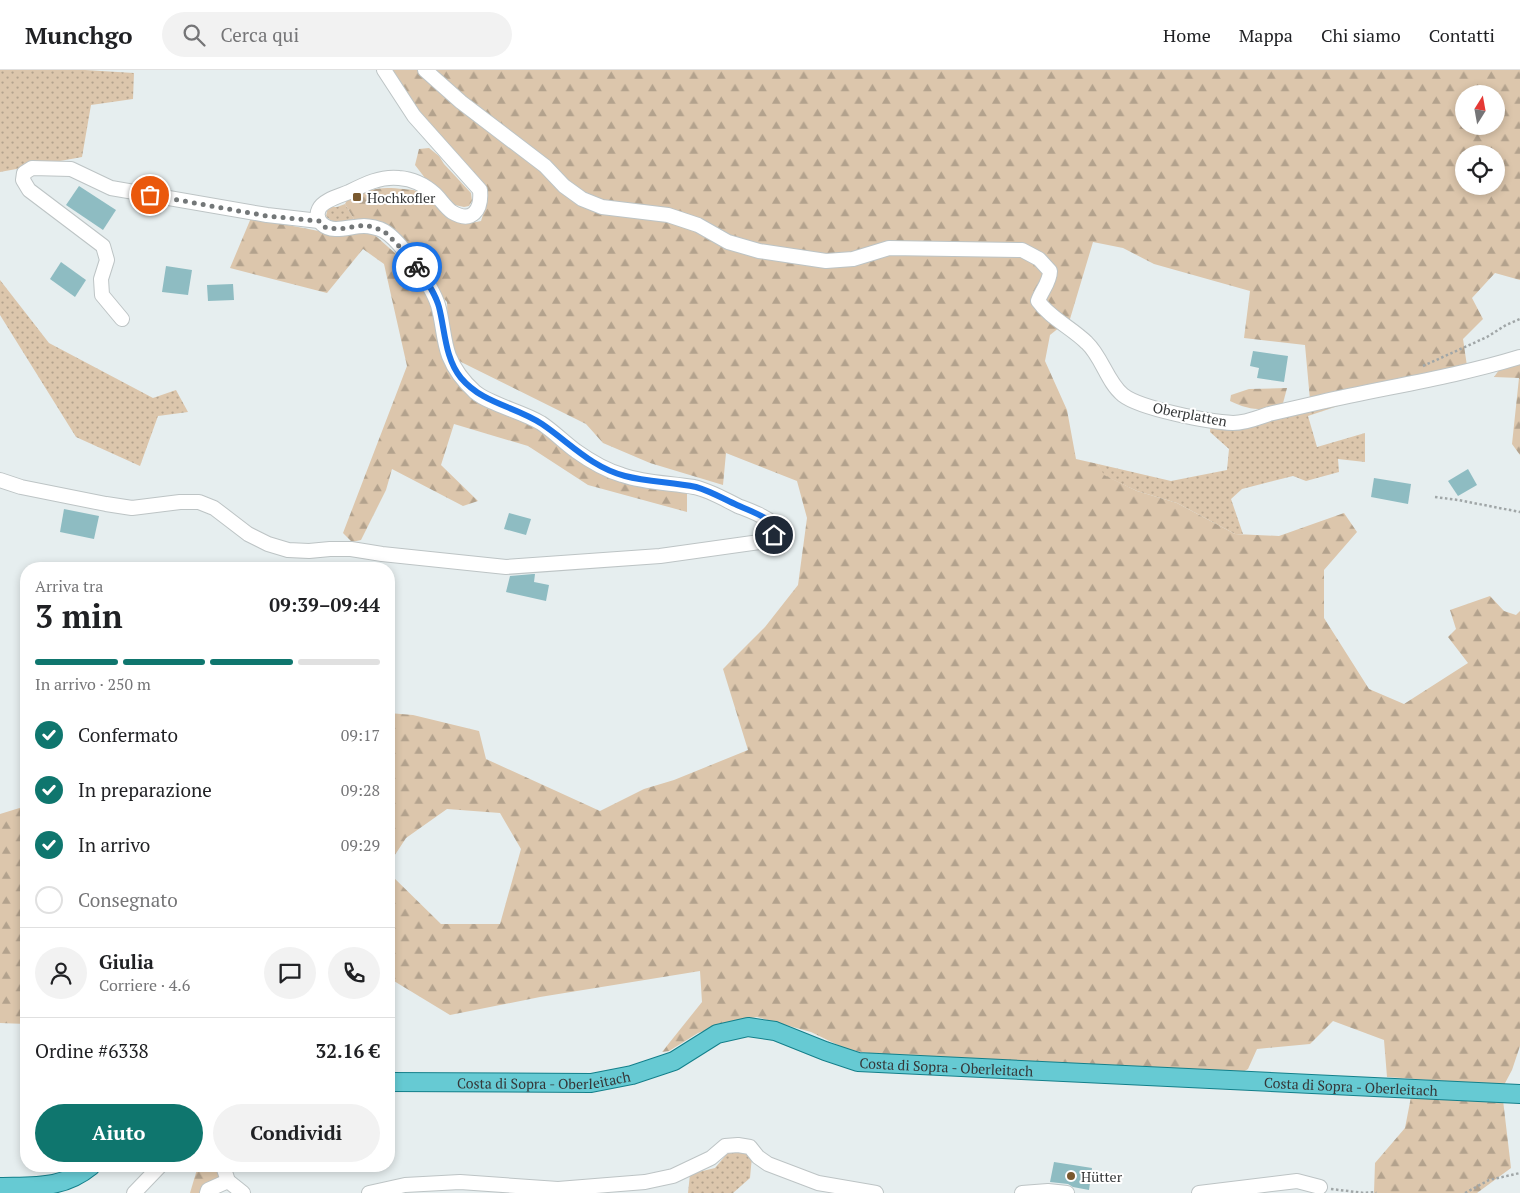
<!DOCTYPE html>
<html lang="it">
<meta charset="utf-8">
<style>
body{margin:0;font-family:"PT Serif",serif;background:#f2f2f2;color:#202124;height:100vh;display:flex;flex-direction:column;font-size:19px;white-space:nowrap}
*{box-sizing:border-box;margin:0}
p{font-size:16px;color:#757577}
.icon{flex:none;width:28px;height:28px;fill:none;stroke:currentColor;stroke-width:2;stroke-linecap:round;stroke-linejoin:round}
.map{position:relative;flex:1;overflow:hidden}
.sheet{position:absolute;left:20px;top:492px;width:375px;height:610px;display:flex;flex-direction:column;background:#fff;border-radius:20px;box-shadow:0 2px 8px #0003}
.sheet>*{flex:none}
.needle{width:32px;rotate:11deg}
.controls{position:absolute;left:1455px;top:15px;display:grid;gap:10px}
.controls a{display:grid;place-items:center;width:50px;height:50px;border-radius:50%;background:#fff;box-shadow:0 2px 8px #0003;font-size:25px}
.pin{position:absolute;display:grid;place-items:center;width:42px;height:42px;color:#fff;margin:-21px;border:2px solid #fff;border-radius:50%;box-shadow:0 1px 5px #0007}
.courier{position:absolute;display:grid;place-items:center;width:50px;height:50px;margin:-25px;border:4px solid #1a73e8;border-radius:50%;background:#fff;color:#222;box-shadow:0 1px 6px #0007}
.headline em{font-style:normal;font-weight:600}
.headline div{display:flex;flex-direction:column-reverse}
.headline{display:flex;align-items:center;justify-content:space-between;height:85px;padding:0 15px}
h1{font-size:32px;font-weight:600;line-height:38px}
.bar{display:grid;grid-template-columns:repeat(4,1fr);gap:8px 5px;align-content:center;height:60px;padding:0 15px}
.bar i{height:6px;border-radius:4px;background:#e0e0e0}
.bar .selected{background:#0f766e}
.bar p{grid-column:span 4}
.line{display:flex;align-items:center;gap:12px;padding:0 15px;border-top:1px solid #e0e0e0}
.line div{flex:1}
.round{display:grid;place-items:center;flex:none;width:52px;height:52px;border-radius:26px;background:#f2f2f2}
ol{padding:0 15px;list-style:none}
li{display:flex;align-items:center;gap:15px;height:55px}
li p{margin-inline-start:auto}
li .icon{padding:5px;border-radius:50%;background:#0f766e;color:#fff;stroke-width:4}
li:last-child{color:#757577}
li i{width:28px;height:28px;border:2px solid #e0e0e0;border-radius:50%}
.button{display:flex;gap:10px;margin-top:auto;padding:10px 15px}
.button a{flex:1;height:58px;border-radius:30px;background:#0f766e;color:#fff;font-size:20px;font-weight:600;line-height:58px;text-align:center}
.button a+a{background:#f2f2f2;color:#202124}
header{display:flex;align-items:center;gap:30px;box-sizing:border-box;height:70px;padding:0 25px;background:#fff;border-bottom:1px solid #e0e0e0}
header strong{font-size:24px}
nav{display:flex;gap:28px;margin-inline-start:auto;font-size:18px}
.search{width:350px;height:45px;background:#f2f2f2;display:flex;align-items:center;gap:12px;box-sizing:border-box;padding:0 18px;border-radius:28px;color:#757577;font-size:19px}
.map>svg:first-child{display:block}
.grass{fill:url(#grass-dots)}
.forest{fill:url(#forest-firs);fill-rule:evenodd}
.building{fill:#8ebcc2}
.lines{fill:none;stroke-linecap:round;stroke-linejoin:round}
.minor-casing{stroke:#bdc4c5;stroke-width:16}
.major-casing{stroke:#137f8a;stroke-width:20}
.path{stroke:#a0a6a7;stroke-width:2.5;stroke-dasharray:2.5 2.5;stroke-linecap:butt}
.minor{stroke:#fff;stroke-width:14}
.major{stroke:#66cad3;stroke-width:18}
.done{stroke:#737778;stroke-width:5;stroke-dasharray:0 9}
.route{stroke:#1a73e8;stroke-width:6}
.poi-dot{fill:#79592f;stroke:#fff;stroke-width:2}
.labels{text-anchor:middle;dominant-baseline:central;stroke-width:4;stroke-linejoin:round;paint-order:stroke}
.poi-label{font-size:14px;fill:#353738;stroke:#fff;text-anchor:start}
.street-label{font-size:14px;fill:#353738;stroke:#fff}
</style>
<header>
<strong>Munchgo</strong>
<div class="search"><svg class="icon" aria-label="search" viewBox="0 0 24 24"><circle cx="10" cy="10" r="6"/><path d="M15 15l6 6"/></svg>Cerca qui</div>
<nav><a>Home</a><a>Mappa</a><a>Chi siamo</a><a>Contatti</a></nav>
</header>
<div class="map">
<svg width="1520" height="1123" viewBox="0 0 1520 1123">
<defs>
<pattern id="grass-dots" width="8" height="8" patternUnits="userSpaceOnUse" patternTransform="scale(1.25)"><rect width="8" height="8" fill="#dcc6ac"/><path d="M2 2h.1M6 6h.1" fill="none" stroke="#b3a28d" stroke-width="1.8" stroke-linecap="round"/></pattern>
<pattern id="forest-firs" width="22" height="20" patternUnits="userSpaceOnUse" patternTransform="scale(1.25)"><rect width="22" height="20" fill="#dcc6ac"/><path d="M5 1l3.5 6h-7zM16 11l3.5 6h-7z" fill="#b3a28d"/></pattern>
</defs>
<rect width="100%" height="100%" fill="#e6eeef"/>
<g class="grass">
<polygon points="0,0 85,0 134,3 133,29 91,35 82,87 0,102"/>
<path d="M 345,134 L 354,149 C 344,152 333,155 326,146 L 328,137 L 337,137 Z"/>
<polygon points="0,210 49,273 153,328 176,320 188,342 158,346 140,396 76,367 0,245"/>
<polygon points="1371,325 1308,346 1317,377 1365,363 1365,392 1338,389 1339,402 1306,411 1293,406 1242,419 1231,429 1243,464 1235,464 1177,433 1137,421 1103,405 1098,394 1171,411 1227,400 1229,379 1210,362 1211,353 1270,347"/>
<polygon points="731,1079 743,1080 752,1086 750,1108 733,1123 688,1123 690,1104 715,1098"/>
</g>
<g class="forest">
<path d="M 392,0 L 1520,0 L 1520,210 L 1495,203 L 1472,228 L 1483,249 L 1463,269 L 1467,296 L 1310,330 L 1305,275 L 1244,268 L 1250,221 L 1154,194 L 1123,178 L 1093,172 L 1070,249 L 1050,265 L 1045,291 L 1067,340 L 1076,389 L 1098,394 L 1104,405 L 1137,421 L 1177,433 L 1235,464 L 1279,466 L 1344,443 L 1357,462 L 1324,500 L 1324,548 L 1369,619 L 1404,634 L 1468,593 L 1448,567 L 1456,559 L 1450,540 L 1490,526 L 1504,541 L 1516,545 L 1520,541 L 1520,976 L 1512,1000 L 1504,1015 L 1387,1007 L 1384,970 L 1333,951 L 1310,974 L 1257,979 L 1248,999 L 1243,1002 L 876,984 L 848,980 L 811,962 L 757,947 L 733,951 L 698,963 L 669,981 L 662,982 L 702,932 L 700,901 L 540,927 L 450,945 L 389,908 L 389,803 L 441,854 L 500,854 L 521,779 L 500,743 L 447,739 L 406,768 L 389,794 L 389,643 L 413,645 L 479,661 L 486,689 L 600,741 L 644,719 L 674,710 L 748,680 L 723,599 L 765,557 L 798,515 L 807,448 L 797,411 L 726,383 L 723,415 L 650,393 L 603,373 L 586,354 L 457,290 L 448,259 L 447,232 L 371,151 L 354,149 L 345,134 L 348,128 C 370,119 379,116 404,119 C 408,120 414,119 419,122 C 446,135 446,159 481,151 L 485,138 L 448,78 L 408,26 ZM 1464,24 L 1496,24 L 1496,56 L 1464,56 ZM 1464,84 L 1496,84 L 1496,116 L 1464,116 Z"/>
<polygon points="429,78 439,86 444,94 471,123 472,131 469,136 464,137 455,135 425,108 415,95 419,79"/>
<polygon points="251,148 329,163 369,160 396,184 420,210 431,228 455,308 542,362 558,375 687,421 687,442 588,415 528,376 454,354 441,395 478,431 463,436 392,399 386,420 361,470 352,472 343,463 407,296 384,194 363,179 327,223 230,198"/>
<polygon points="1520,293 1520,385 1512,374 1519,308 1494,307 1499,300"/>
<path d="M 1287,318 L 1282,337 C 1261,341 1249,340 1230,331 L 1231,325 L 1249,319 Z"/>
<polygon points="26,736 26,954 0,953 0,744"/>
<polygon points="1411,1027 1503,1030 1511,1098 1477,1123 1374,1123 1375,1093 1405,1058"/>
<polygon points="198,1096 217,1096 221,1107 203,1123 190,1123"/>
</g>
<g class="building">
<polygon points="79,116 116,140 103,160 66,135"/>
<polygon points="61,192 86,210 75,227 50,209"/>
<polygon points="166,196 192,200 188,225 162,222"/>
<polygon points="233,214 234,230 208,231 207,215"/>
<polygon points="1253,281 1288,286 1284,312 1257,308 1259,298 1250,296"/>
<polygon points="1468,399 1477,415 1458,426 1448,411"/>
<polygon points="1374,408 1411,414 1408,434 1371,427"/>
<polygon points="64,439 99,446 94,469 60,462"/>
<polygon points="509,443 531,449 526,465 504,459"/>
<polygon points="533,504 535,504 534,512 549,515 546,531 506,522 510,506"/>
<polygon points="1054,1092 1092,1098 1089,1120 1073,1117 1068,1114 1050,1112"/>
</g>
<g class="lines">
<defs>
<g id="minor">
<path d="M 425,0 L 461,32 L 545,96 L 564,116 L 582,129 L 602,137 L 668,145 L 698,155 L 728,172 L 759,181 L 826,191 L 853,189 L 889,178 L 1022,180 L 1039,189 L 1050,201 C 1050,212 1042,220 1038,231 C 1050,248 1072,258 1087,273 C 1102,287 1107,312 1123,325 C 1141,339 1210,352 1233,353 C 1246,353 1257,348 1269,344 C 1286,340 1304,336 1321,332 C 1387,317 1455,307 1520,287"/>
<polyline points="122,249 102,225 101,209 107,190 103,176 29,120 23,110 24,103 32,98 71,99 111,118 267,145 319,151"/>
<path d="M 0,410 L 21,417 L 106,434 L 132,438 L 180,432 L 199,432 L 214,438 L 248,464 L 268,474 L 288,480 L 309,481 L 330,479 L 351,479 L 382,484 L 506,497 L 660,486 L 767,471 L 774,465 L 774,454 C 763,445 751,441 738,436 C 724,429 709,420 694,417 C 670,413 645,413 622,405 C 605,400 590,391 576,381 C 564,372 553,361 541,353 C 521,341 491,335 475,322 C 464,312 455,301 449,286 C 443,270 443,252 438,235 C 432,216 401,171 384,161 C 379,158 369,156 364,156 C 350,156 333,164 322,154 C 318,150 316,145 319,139 C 323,130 340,126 349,122 C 365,114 381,106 399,108 C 413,109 426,116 435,124 C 441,130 446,138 452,142 C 472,154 482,140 480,120 L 414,46 L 384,0"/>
<polyline points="223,1096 228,1111 243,1123"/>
<polyline points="134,1123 160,1096"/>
<polyline points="207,1123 208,1120 228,1111"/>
<polyline points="369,1123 405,1115 460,1112 558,1119 645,1112 673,1106 711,1088 725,1076 738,1075 750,1077 758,1087 768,1094 818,1113 876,1123"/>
<polyline points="1022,1123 1048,1121 1067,1123"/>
<polyline points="1199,1123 1297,1111 1320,1117"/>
</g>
<g id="major">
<path id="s1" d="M 389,1012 L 591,1013 L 632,1005 L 674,991 L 717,964 L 748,957 L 775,961 L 825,981 L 858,992 L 1520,1024"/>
<path d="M 0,1117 C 35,1116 63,1119 91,1096"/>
</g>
</defs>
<use href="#minor" class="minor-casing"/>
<use href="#major" class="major-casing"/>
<g class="path">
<polyline points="1423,296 1487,267 1506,255 1520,249"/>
<polyline points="1435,427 1458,430 1520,442"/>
<polyline points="1331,1119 1364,1123 1375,1122 1376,1123"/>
<polyline points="1465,1123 1489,1110 1520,1103"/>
</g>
<use href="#minor" class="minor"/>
<use href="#major" class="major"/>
</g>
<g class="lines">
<polyline class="done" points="150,125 267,146 319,151 326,158 339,159 366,155 384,161 401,178 417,197"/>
<path class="route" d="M 417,197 C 425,209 435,222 439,237 C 445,260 445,289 461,308 C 483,334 515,336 542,354 C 570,373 591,397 625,406 C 648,412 672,412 696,417 C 710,421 724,429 737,435 C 750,441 763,445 774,454 L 774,465"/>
</g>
<g class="poi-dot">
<rect x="352" y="122" width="10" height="10" rx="2.5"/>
<circle cx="1071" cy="1106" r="5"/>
</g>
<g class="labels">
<g class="poi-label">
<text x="367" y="127">Hochkofler</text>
<text x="1081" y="1106">Hütter</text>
</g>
<g class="street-label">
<text transform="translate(1190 344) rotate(11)">Oberplatten</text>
<text stroke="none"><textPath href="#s1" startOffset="575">Costa di Sopra - Oberleitach</textPath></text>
<text stroke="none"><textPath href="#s1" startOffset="155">Costa di Sopra - Oberleitach</textPath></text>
<text stroke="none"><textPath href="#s1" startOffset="980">Costa di Sopra - Oberleitach</textPath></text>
</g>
</g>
</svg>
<div class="controls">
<a><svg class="needle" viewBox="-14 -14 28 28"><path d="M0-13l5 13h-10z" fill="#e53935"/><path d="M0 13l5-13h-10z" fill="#757577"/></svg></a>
<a><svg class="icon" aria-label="locate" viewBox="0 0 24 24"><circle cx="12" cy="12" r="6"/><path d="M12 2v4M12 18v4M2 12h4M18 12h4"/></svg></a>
</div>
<div class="pin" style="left:150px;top:125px;background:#ea580c"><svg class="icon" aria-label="bag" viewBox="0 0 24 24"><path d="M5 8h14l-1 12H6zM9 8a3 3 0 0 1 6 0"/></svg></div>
<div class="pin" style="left:774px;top:465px;background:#1f2937"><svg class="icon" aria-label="home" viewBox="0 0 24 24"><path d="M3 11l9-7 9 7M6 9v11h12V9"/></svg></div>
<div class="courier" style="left:417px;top:197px"><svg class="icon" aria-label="bike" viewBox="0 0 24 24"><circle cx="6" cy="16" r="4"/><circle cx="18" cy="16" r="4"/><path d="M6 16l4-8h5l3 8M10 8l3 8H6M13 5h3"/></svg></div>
<section class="sheet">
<div class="headline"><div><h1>3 min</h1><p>Arriva tra</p></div><em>09:39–09:44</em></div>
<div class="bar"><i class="selected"></i><i class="selected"></i><i class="selected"></i><i></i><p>In arrivo · 250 m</p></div>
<ol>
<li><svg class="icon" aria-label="check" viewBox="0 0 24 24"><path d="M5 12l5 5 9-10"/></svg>Confermato<p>09:17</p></li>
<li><svg class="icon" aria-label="check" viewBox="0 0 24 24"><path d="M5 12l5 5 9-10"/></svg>In preparazione<p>09:28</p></li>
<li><svg class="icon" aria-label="check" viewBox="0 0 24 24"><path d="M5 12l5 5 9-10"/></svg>In arrivo<p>09:29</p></li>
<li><i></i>Consegnato</li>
</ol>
<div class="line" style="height:90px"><a class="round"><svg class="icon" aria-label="person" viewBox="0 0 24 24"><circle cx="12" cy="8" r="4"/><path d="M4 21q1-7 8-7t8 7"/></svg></a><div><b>Giulia</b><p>Corriere · 4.6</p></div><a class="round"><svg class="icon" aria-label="chat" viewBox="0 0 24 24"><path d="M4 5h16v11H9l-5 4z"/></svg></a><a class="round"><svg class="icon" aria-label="phone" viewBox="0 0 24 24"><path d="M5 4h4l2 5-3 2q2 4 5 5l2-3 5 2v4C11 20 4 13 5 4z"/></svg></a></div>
<div class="line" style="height:65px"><div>Ordine #6338</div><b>32.16 €</b></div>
<div class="button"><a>Aiuto</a><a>Condividi</a></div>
</section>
</div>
